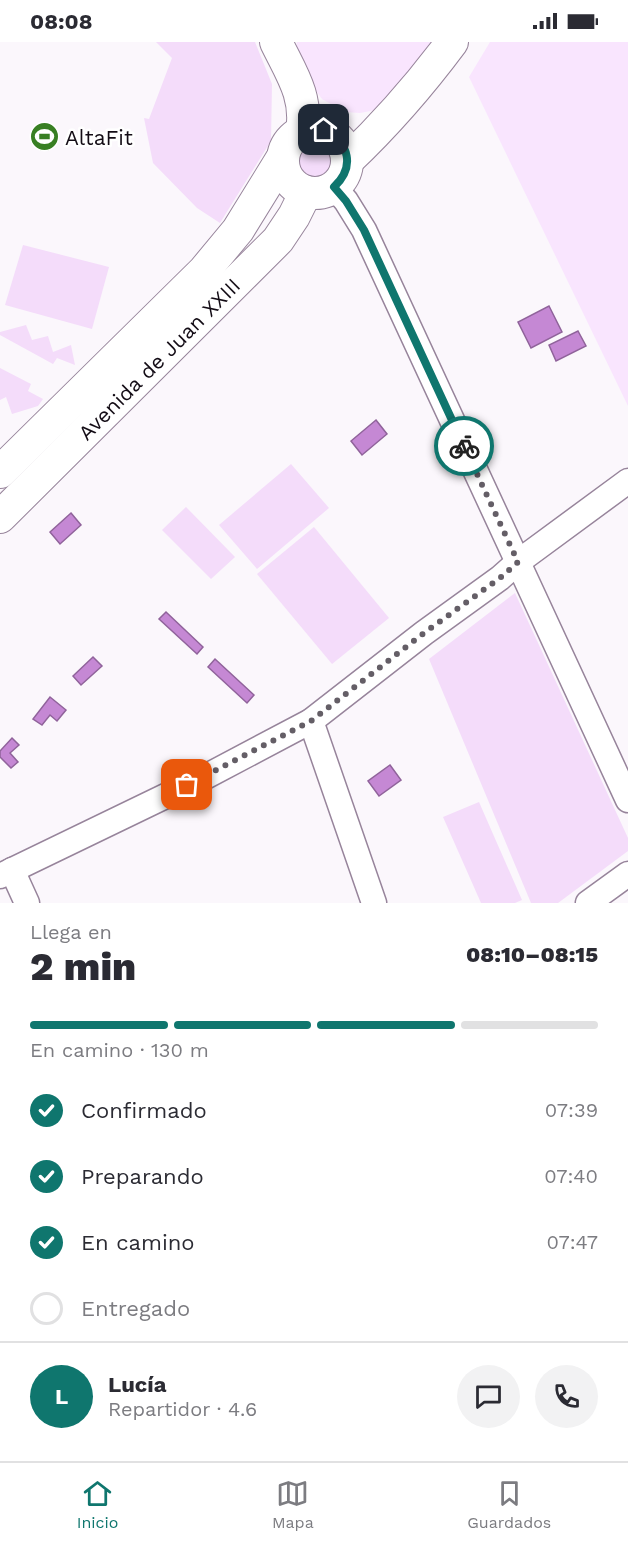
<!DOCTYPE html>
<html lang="es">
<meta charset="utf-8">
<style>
body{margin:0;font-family:"Work Sans",sans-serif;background:#f2f2f3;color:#2b2b33;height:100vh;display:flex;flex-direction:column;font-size:22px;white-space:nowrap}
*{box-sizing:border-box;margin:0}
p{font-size:20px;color:#7c7c81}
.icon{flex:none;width:33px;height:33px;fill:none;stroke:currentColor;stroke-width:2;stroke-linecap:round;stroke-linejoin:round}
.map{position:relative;height:861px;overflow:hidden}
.panel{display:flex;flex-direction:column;background:#fff;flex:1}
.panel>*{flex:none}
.pin{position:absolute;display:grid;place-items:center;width:51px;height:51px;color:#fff;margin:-26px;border-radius:12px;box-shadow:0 3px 9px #0006}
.courier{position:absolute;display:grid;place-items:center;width:60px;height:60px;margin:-30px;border:4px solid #0f766e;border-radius:50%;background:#fff;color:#222;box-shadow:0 2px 8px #0007}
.summary em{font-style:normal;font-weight:800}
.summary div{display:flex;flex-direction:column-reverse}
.summary{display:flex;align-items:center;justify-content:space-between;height:102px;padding:0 30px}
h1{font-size:39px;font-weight:800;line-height:45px}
.bar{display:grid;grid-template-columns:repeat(4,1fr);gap:9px 6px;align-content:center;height:72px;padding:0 30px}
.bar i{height:8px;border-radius:4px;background:#e1e1e2}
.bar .active{background:#0f766e}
.bar p{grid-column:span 4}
.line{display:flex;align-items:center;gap:15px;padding:0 30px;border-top:2px solid #e1e1e2}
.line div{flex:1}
.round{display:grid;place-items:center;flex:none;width:63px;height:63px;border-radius:32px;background:#f2f2f3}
ol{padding:0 30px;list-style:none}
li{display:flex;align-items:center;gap:18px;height:66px}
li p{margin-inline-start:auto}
li .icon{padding:6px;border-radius:50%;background:#0f766e;color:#fff;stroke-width:4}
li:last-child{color:#7c7c81}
li i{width:33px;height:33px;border:3px solid #e1e1e2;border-radius:50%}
.status{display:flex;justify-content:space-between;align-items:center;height:42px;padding:0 30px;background:#fff;direction:ltr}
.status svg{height:16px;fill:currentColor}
.dock{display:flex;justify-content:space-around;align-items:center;height:84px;border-top:2px solid #e1e1e2;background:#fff;font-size:16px;color:#7c7c81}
.dock a{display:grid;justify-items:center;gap:3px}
.dock .active{color:#0f766e}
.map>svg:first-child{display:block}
.built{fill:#f9e5fe}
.green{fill:#f4dcfa}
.water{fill:#c588d4;stroke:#90639b;stroke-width:1.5}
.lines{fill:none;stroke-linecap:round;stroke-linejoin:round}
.minor-casing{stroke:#97849b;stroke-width:27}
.major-casing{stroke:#97849b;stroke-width:34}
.minor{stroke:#fff;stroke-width:24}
.major{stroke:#fff;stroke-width:32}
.done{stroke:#645e66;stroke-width:6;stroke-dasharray:0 10.8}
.route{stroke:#0f766e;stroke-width:8}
.labels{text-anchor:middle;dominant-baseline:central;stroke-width:5;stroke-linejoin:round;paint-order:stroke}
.poi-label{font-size:21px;fill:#130c15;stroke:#fff;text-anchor:start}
.street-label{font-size:21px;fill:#130c15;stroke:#fff}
</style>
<div class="status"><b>08:08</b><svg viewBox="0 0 49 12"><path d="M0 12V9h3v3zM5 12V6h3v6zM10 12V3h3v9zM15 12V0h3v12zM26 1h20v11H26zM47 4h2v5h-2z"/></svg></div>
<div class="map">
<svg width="628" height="861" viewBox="0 0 628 861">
<rect width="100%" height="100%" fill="#fbf7fc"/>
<g class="built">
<polygon points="297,0 434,0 381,67 360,71 345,70 322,57 294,18"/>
<polygon points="490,0 628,0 628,364 469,35"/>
</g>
<g class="green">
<polygon points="156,0 255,0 272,42 271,99 220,181 197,166 153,121 144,76 149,77 172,16"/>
<circle cx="315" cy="119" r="25"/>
<polygon points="23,203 109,225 92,287 5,263"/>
<polygon points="26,283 32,298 48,294 53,310 71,303 75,323 57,316 53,322 0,293 0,290"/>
<polygon points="0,326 31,342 28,349 43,357 38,364 12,372 6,355 0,358"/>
<polygon points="291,422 329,466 257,527 219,483"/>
<polygon points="186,465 235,515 211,537 162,488"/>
<polygon points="314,485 389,576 332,622 257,532"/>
<polygon points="515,551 628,796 628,809 558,861 531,861 429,617"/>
<polygon points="479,760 522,858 515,861 481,861 443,775"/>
</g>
<g class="water">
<polygon points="549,264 562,290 531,306 518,280"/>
<polygon points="578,289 586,304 556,319 549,303"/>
<polygon points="376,378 387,392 362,413 351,399"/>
<polygon points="71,471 81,483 60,502 50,490"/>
<polygon points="166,570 203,605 197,612 159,577"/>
<polygon points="93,615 102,624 81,643 73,634"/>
<polygon points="215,617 254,653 247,661 208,625"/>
<polygon points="50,655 66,668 57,679 50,673 42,683 33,677"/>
<polygon points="12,696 19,703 10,711 18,720 11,726 0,715 0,709"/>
<polygon points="390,723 401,738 379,754 368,739"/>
</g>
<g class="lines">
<defs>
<g id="minor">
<polyline points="334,145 346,159 364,188 628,758"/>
<polyline points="311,679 374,861"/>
<polyline points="12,828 27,861"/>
<polyline points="0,834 207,734 311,679 424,591 500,536 518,520 628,439"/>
<polyline points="588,861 628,832"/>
</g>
<g id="major">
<path d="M 276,0 C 291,31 308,54 302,90"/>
<circle cx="315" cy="119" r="32"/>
<path d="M 347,119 C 386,82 420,43 452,0"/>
<polyline points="0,430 204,229 238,188 283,115"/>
<polyline points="0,475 278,198 294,174 306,150"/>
</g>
</defs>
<use href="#minor" class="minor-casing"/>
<use href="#major" class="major-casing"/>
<use href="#minor" class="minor"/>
<use href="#major" class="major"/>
</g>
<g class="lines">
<polyline class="done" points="187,743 311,679 424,591 500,536 518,520 464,404"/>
<path class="route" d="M 324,88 C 350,101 355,125 334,145 L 346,159 L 364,188 L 464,404"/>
</g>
<defs>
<symbol id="stadium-disc" viewBox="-11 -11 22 22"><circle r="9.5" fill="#387f23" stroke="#fff"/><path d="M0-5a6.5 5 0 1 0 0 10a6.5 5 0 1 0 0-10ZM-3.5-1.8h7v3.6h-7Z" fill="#fff"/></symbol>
</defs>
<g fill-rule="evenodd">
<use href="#stadium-disc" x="28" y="78" width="33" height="33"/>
</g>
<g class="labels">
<g class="poi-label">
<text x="65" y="95">AltaFit</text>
</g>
<g class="street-label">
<text transform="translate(159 317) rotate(-45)">Avenida de Juan XXIII</text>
</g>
</g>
</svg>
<div class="pin" style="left:187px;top:743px;background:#ea580c"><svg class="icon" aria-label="bag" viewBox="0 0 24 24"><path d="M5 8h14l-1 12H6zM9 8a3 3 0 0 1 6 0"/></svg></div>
<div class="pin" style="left:324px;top:88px;background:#1f2937"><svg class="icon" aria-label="home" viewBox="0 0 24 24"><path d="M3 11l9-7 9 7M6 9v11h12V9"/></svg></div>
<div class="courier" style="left:464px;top:404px"><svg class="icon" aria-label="bike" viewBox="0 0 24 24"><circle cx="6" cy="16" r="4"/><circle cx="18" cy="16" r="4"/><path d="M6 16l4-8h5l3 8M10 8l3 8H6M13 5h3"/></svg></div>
</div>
<section class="panel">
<div class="summary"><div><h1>2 min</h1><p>Llega en</p></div><em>08:10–08:15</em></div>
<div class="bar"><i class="active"></i><i class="active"></i><i class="active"></i><i></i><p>En camino · 130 m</p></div>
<ol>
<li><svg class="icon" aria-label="check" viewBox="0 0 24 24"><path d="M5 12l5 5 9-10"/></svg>Confirmado<p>07:39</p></li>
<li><svg class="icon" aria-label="check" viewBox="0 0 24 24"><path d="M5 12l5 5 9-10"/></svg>Preparando<p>07:40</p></li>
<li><svg class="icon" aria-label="check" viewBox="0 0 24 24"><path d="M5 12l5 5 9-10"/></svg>En camino<p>07:47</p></li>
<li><i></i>Entregado</li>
</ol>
<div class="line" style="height:108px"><b class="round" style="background:#0f766e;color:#fff">L</b><div><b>Lucía</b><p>Repartidor · 4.6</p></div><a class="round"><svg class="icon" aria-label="chat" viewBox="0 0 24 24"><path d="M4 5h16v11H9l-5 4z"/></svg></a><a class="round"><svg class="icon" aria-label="phone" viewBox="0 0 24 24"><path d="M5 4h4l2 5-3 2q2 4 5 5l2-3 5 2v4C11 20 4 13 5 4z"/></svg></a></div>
</section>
<nav class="dock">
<a class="active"><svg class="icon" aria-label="home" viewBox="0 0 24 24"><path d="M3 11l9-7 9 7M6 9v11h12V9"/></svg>Inicio</a>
<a><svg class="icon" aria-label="map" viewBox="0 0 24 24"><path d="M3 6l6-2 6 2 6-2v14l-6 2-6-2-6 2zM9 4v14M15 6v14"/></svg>Mapa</a>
<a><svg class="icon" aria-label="saved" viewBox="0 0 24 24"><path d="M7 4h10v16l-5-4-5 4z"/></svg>Guardados</a>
</nav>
